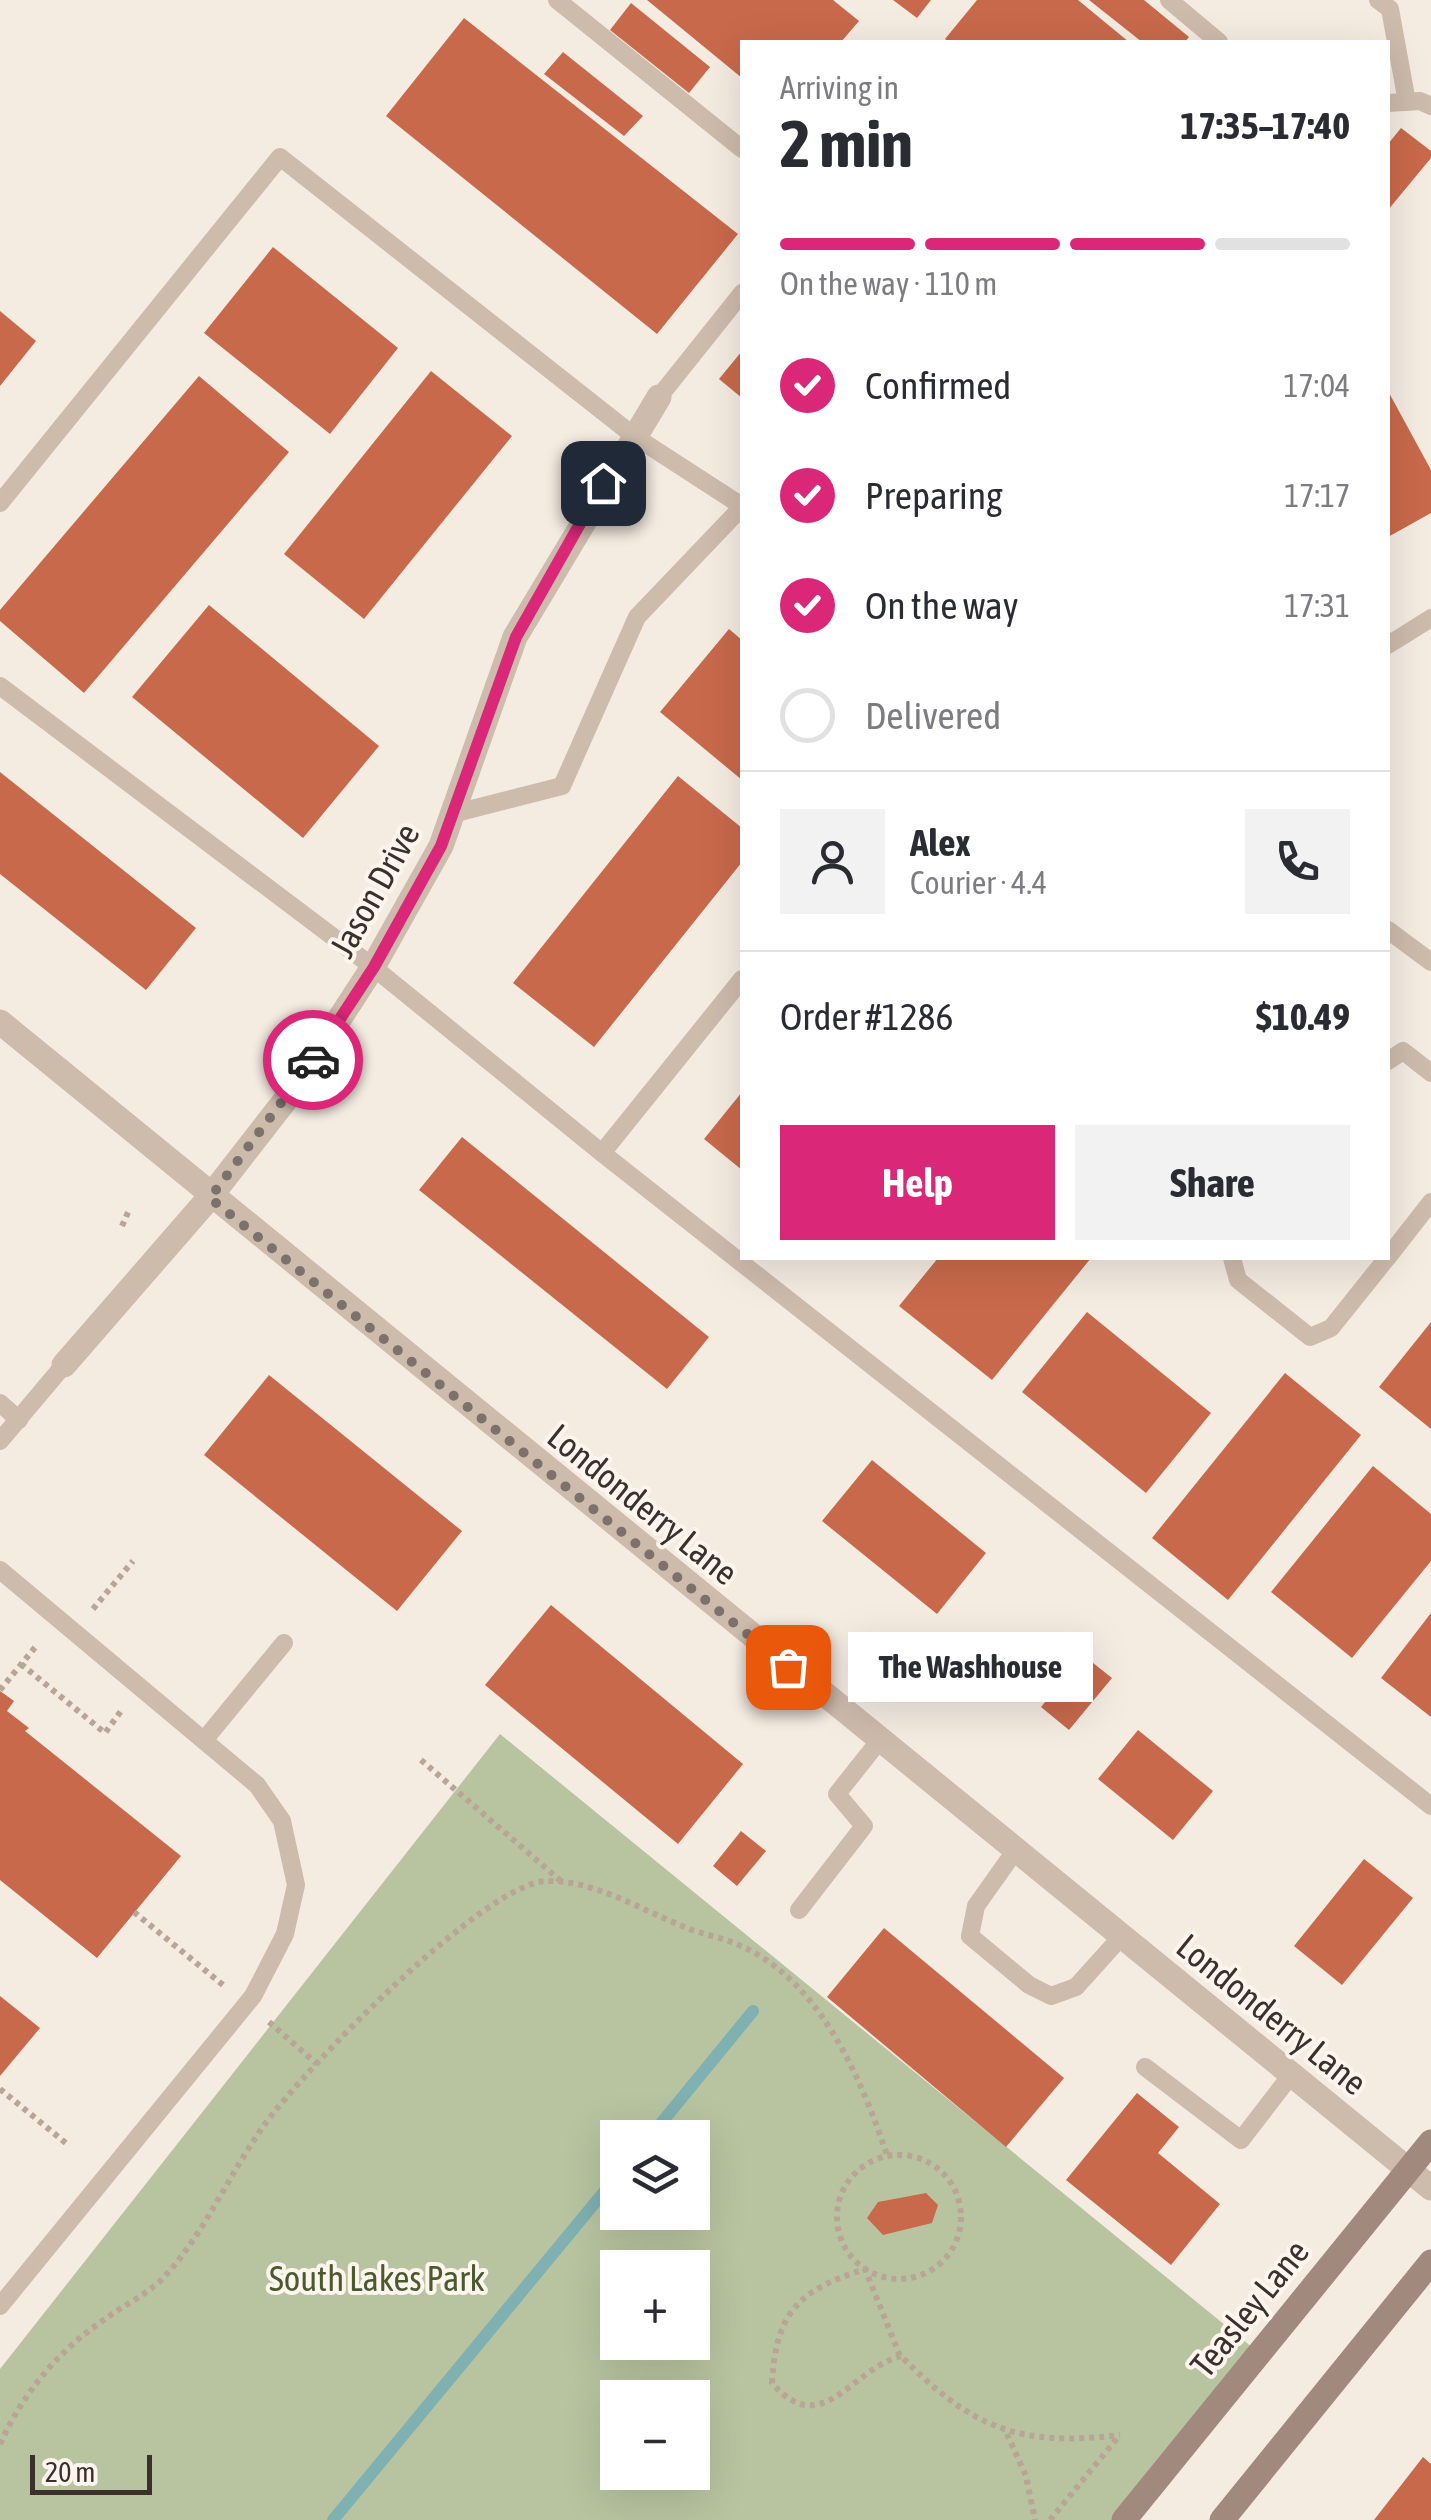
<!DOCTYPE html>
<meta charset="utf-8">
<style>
body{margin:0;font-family:"Asap Condensed",sans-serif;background:#f2f2f3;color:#2b2b33;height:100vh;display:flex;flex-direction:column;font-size:38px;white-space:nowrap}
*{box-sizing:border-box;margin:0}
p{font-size:32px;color:#7c7c81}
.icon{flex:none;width:55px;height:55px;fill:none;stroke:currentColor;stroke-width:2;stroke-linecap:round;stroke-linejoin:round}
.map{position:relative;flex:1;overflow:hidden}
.drawer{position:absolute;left:740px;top:40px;width:650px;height:1220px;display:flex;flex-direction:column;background:#fff;border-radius:0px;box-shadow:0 10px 40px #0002}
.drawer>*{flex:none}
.buttons{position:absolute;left:600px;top:2120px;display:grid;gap:20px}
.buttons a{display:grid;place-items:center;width:110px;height:110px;border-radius:0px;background:#fff;box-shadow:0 10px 40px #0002;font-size:50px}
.scale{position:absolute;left:30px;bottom:25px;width:122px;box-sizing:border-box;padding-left:10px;border:5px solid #3b302b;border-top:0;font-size:28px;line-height:35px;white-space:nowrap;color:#3b302b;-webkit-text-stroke:8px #fbf5ee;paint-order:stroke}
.pin{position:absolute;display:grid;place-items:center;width:85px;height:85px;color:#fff;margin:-42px;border-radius:20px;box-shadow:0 5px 15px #0006}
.courier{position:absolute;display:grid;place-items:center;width:100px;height:100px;margin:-50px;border:8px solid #db2777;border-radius:50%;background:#fff;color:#222;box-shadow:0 2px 12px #0007}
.bubble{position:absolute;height:70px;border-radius:0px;background:#fff;box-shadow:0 10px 40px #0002;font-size:32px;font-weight:700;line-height:70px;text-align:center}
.overview em{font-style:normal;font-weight:700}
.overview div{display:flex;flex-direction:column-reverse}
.overview{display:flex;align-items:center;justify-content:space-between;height:170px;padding:0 40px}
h1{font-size:65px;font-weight:700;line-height:75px}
.bar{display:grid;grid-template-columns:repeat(4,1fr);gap:15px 10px;align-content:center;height:120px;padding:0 40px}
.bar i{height:12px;border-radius:8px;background:#e1e1e2}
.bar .selected{background:#db2777}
.bar p{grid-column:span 4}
.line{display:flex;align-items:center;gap:25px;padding:0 40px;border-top:2px solid #e1e1e2}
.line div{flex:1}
.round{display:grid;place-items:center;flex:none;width:105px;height:105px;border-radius:0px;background:#f2f2f3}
ol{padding:0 40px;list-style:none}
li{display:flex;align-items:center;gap:30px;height:110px}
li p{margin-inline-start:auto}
li .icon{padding:10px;border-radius:50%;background:#db2777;color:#fff;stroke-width:4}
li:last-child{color:#7c7c81}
li i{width:55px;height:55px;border:5px solid #e1e1e2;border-radius:50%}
.cta{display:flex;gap:20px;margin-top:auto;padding:20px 40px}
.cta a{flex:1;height:115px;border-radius:0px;background:#db2777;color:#fff;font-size:40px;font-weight:700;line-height:115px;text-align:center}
.cta a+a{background:#f2f2f3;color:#2b2b33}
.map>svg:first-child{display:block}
.green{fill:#b8c4a0;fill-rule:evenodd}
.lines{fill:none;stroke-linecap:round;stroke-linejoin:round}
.stream{stroke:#7fb0b2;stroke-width:12}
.building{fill:#c8694b}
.path{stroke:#b9a596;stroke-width:6;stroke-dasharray:5 5;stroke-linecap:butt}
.lane{stroke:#cdbbac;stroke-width:18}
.street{stroke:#cdbbac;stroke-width:25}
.secondary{stroke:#a18a7d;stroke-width:25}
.done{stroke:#7c716b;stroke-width:10;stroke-dasharray:0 18}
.route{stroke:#db2777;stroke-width:12}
.labels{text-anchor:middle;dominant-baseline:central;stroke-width:8;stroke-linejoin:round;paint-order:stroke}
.street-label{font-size:35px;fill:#3b302b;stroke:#fbf5ee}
.park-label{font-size:35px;fill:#4a5a2e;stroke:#fbf5ee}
</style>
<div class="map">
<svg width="1431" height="2520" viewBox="0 0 1431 2520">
<rect width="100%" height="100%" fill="#f4ebe1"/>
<path class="green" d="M 500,1734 L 1258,2352 L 1122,2520 L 0,2520 L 0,2369 ZM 618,2138 L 692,2138 L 692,2212 L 618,2212 ZM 618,2268 L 692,2268 L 692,2342 L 618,2342 ZM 618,2398 L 692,2398 L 692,2472 L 618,2472 Z"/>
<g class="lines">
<g class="stream">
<polyline points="649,2138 753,2011"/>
<polyline points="333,2520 618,2175"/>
</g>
</g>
<g class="building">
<polygon points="647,0 833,0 859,21 841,42 742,42 742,78"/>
<polygon points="893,0 931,0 917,18"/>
<polygon points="977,0 1078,0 1129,42 949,42 945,39"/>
<polygon points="1089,0 1144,0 1189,37 1185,42 1142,42"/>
<polygon points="631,3 710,67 689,93 610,30"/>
<polygon points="464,18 738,234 657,334 386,116"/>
<polygon points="563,52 643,116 624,136 544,74"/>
<polygon points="1401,128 1431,151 1431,158 1388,210 1388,144"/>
<polygon points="273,247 398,348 330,434 204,333"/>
<polygon points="0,311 36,341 0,386"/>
<polygon points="742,351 742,398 719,379"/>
<polygon points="431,371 512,436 364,619 284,554"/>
<polygon points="199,376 289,452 84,693 0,621 0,610"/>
<polygon points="1388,391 1431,470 1431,513 1388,537"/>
<polygon points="209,605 379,746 303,838 132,697"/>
<polygon points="729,629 742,640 742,780 660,712"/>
<polygon points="0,772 196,928 146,990 0,874"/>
<polygon points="678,776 742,828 742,862 594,1047 513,983"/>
<polygon points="742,1092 742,1170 704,1139"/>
<polygon points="462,1137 709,1337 667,1389 419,1190"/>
<polygon points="938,1258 1091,1258 992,1380 899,1306"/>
<polygon points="1087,1312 1211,1413 1146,1493 1022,1392"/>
<polygon points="1431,1322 1431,1429 1379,1387"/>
<polygon points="1285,1373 1361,1435 1228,1600 1152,1538"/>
<polygon points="269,1375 462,1531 397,1611 204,1455"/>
<polygon points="872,1460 986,1553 937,1614 822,1521"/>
<polygon points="1373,1466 1431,1514 1431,1561 1352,1658 1271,1592"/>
<polygon points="551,1605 743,1764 678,1844 485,1685"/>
<polygon points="1431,1613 1431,1717 1381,1678"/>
<polygon points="1083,1655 1112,1678 1069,1730 1041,1707"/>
<polygon points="0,1691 14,1701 7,1711 29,1728 25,1731 181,1856 97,1958 0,1880"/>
<polygon points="1138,1730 1213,1791 1173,1840 1098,1779"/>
<polygon points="741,1831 766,1851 737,1886 713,1866"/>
<polygon points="1364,1859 1413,1898 1342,1985 1294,1946"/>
<polygon points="884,1928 1064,2078 1006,2147 827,1997"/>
<polygon points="0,1996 40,2028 0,2076"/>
<polygon points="1137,2093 1179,2127 1158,2153 1220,2204 1171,2265 1066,2180"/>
<polygon points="926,2193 938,2205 932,2223 883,2235 867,2218 878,2202"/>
<polygon points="1423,2457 1431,2464 1431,2520 1374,2520"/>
</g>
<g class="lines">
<g class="path">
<polyline points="122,1226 129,1210"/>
<polyline points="93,1609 133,1561"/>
<polyline points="21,1664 105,1733 121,1711"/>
<polyline points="0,1690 37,1645"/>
<polyline points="421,1760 562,1882"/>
<polyline points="134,1912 223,1985"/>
<polyline points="269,2022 317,2064"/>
<polyline points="0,2089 67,2144"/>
<circle cx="899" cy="2217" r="62"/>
<path d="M 901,2356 C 851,2369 822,2441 772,2383 C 776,2310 800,2290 865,2269 L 900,2356 L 901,2356 C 972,2429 1020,2447 1120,2435"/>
<polyline points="1007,2434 1026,2476 1035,2520"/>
<path d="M 0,2444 C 24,2392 57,2352 105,2319 C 124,2305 150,2293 166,2275 C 206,2231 230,2172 265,2124 C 304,2070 485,1882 547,1881 C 593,1880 640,1909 682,1926 C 700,1934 721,1937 739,1945 C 820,1980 861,2078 887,2155"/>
<polyline points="1050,2520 1119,2436"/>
</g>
<g class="lane">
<polyline points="557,0 742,149"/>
<polyline points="1169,0 1219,42"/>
<polyline points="1378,0 1390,9 1407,102"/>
<polyline points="1388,103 1420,101 1431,106"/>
<polyline points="659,397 742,293"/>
<polyline points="0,503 280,157 634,436 742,506"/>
<polyline points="1388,645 1431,618"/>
<polyline points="0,686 373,967 602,1153 1431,1806"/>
<polyline points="452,814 562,786 637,617 742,507"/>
<polyline points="1388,930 1431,962"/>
<polyline points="1388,1061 1403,1051 1431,1073"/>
<polyline points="602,1153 742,979"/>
<polyline points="1388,1257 1431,1202"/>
<polyline points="1232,1258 1238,1280 1310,1337 1331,1328 1387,1258"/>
<polyline points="0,1403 19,1420"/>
<polyline points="0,1441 64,1365"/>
<polyline points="0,1570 257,1785 282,1821 296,1885 285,1934 253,1996 0,2306"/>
<polyline points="205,1739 284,1643"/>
<polyline points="1015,1851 976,1906 970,1936 1029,1985 1051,1996 1076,1987 1121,1937"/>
<polyline points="799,1910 864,1826 837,1794 879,1741"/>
<polyline points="1145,2067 1241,2140 1291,2075"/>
</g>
<g class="street">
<polyline points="0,1022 1431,2188"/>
<polyline points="64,1365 210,1197 294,1089 373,967 441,846 515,637 659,397"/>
</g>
<g class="secondary">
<polyline points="1124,2520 1431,2142"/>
<polyline points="1222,2520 1431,2262"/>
</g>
</g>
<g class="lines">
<polyline class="done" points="313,1060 210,1198 788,1667"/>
<polyline class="route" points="313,1060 374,967 441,846 516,637 603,483"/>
</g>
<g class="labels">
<g class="street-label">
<text transform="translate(374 890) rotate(-61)">Jason Drive</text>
<text transform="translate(643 1504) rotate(39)">Londonderry Lane</text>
<text transform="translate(1272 2014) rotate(39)">Londonderry Lane</text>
<text transform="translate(1249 2308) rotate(-51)">Teasley Lane</text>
</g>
<g class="park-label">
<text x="377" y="2278">South Lakes Park</text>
</g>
</g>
</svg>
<div class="buttons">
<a><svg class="icon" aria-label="layers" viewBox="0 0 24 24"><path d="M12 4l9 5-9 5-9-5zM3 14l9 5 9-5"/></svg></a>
<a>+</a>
<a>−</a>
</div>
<div class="scale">20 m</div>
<div class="pin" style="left:788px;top:1667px;background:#ea580c"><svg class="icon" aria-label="bag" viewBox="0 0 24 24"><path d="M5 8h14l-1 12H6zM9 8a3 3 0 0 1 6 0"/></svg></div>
<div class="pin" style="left:603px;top:483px;background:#1f2937"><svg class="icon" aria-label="home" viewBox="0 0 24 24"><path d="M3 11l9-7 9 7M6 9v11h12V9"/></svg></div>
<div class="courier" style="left:313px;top:1060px"><svg class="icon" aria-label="car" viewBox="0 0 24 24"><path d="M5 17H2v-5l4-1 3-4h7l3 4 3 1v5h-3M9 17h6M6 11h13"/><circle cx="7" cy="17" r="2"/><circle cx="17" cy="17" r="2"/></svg></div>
<div class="bubble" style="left:848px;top:1632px;width:245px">The Washhouse</div>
<section class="drawer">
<div class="overview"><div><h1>2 min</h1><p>Arriving in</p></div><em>17:35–17:40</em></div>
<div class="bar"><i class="selected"></i><i class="selected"></i><i class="selected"></i><i></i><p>On the way · 110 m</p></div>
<ol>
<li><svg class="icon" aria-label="check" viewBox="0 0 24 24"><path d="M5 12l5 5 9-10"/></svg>Confirmed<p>17:04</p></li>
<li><svg class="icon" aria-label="check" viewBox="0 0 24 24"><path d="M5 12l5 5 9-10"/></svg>Preparing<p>17:17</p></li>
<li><svg class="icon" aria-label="check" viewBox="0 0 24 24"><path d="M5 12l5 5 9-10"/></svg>On the way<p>17:31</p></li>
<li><i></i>Delivered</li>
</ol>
<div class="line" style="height:180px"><a class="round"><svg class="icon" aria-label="person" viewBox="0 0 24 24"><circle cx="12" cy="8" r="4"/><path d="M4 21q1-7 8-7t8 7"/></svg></a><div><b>Alex</b><p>Courier · 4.4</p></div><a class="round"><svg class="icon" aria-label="phone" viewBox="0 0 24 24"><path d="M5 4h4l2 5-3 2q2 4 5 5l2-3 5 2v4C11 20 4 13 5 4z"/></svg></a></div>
<div class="line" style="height:130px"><div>Order #1286</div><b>$10.49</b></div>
<div class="cta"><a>Help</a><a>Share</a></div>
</section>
</div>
